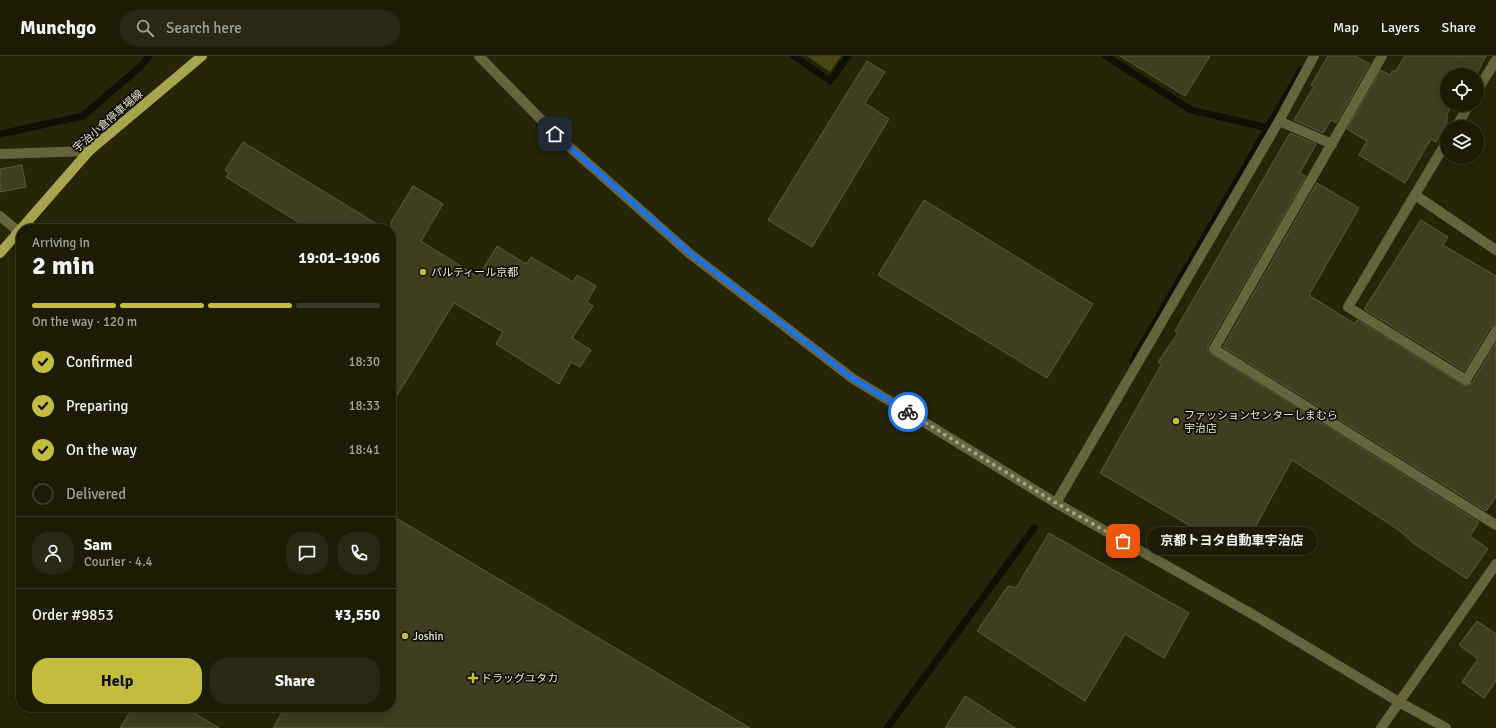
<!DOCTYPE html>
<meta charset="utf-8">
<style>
body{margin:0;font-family:Signika,"Noto Sans JP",sans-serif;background:#292913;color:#f1f3f6;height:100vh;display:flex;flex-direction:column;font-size:15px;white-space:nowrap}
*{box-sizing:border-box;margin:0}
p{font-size:13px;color:#a0a19a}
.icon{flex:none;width:22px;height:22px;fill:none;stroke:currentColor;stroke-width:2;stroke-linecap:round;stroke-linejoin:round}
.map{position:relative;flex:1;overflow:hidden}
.drawer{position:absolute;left:16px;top:168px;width:380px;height:488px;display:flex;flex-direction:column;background:#1c1c05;border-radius:16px;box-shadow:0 2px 10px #0003,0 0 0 1px #3a3a27}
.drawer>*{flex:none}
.tools{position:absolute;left:1440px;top:12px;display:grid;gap:8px}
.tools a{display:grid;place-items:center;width:44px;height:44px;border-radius:50%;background:#1c1c05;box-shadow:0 2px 10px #0003,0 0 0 1px #3a3a27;font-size:20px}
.pin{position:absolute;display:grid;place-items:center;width:34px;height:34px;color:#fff;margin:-17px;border-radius:8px;box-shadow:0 2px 6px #0006}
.courier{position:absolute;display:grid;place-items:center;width:40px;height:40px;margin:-20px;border:3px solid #1a73e8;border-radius:50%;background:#fff;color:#222;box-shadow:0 1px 5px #0007}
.bubble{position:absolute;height:28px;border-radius:14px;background:#1c1c05;box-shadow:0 2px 10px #0003,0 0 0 1px #3a3a27;font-size:13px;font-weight:700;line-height:28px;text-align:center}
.summary em{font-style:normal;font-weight:700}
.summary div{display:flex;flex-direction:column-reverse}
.summary{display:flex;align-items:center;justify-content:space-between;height:68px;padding:0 16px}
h1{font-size:26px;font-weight:700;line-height:30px}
.bar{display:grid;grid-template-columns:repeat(4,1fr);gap:6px 4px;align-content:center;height:48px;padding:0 16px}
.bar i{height:5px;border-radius:3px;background:#3a3a27}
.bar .selected{background:#c2bd3f}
.bar p{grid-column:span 4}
.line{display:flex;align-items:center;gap:10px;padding:0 16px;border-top:1px solid #3a3a27}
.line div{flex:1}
.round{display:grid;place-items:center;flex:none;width:42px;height:42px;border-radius:16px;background:#292913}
ol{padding:0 16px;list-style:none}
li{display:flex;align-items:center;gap:12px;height:44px}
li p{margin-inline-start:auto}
li .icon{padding:4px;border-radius:50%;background:#c2bd3f;color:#111;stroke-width:4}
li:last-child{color:#a0a19a}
li i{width:22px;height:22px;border:2px solid #3a3a27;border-radius:50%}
.button{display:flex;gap:8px;margin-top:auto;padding:8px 16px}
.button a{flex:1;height:46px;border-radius:16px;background:#c2bd3f;color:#111;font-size:16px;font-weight:700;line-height:46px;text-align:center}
.button a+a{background:#292913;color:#f1f3f6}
header{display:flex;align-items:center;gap:24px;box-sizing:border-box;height:56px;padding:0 20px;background:#1c1c05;border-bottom:1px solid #3a3a27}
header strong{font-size:19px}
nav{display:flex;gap:22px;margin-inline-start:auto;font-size:14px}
.search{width:280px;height:36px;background:#292913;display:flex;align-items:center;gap:10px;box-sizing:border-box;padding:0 14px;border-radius:16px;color:#a0a19a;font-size:15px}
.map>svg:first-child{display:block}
.green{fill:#484611}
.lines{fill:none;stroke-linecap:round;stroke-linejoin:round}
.stream{stroke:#100f04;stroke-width:7}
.building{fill:#3f3e20;stroke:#5b5a3c}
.minor{stroke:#65643d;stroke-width:10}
.major{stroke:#a7a550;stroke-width:10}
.done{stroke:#a4a48e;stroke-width:4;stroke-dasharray:0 7.2}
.route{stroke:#1a73e8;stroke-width:5}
.poi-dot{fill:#c2bd3f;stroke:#0e0e03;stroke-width:1.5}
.labels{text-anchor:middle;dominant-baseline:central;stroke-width:3.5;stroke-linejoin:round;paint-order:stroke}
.street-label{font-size:11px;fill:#e8e8d7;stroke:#0e0e03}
.poi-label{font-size:11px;fill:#e8e8d7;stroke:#0e0e03;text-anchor:start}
</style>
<header>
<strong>Munchgo</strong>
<div class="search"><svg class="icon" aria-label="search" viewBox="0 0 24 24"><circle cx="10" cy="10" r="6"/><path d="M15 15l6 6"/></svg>Search here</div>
<nav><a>Map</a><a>Layers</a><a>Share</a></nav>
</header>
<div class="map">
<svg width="1496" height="672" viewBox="0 0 1496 672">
<rect width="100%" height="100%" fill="#262507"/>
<polygon class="green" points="807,0 841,0 830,16"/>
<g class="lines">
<g class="stream">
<polyline points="794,0 830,25 848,0"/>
<polyline points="1106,0 1191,54 1268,72"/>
<polyline points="0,78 83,60 141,10 149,0"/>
<polyline points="1133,305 1301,14"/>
<polyline points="887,672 1034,472"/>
</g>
</g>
<g class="building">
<polygon points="1120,0 1210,0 1185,40"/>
<polygon points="1328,0 1355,0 1370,8 1336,67 1331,64 1323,77 1294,64 1314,30 1311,29"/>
<polygon points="1405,0 1486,0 1476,19 1447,19 1447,49 1452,49 1447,58 1447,66 1436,86 1431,83 1405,127 1359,99 1367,85 1347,73 1381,14 1390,19 1393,14 1395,16"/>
<polygon points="867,5 885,16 865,47 889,63 812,191 768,164"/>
<polygon points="1290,77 1316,88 1300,117 1306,120 1208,290 1208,296 1479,466 1470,480 1488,493 1467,523 1413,487 1400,475 1292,404 1240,499 1100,417 1161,309 1158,306 1178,277 1175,275"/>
<polygon points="243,86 385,173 309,173 226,121 229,117 225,114"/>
<polygon points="22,109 26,131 0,136 0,113"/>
<polygon points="1317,127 1359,152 1309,239 1355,268 1357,264 1465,330 1472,327 1496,287 1496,441 1486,455 1223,291"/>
<polygon points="413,130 443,148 421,185 478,221 497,190 526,208 531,201 573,226 577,219 596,230 587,246 593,250 572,282 591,294 580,311 571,306 559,328 496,288 503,276 454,247 391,349 391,166"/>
<polygon points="924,144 1093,248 1047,322 878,219"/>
<polygon points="1421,164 1448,181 1443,189 1496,220 1496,269 1490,272 1464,315 1364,253"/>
<polygon points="391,459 750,672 273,672 285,651 391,651"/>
<polygon points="1049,477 1189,557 1164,602 1125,578 1085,645 977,575 1008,530 1016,532"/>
<polygon points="1477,565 1496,578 1496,625 1484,642 1462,626 1478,603 1459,589"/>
<polygon points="965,640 1015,672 945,672"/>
<polygon points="133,651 184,651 219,672 120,672"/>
</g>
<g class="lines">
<g class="minor">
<polyline points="479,0 555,78 689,197 852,322 1056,447 1259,562 1399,646 1446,672"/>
<polyline points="1382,0 1214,293 1496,469"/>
<polyline points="1477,35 1496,4"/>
<polyline points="1279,65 1332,88"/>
<polyline points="1456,71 1469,49"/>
<polyline points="1447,85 1348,251 1466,324 1496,275"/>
<polyline points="0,98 89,95"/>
<polyline points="1415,139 1496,194"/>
<polyline points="0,160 19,176"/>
<polyline points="1056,447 1279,65 1314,0"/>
<polyline points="1381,672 1496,508"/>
</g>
<g class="major">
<polyline points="21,173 89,95 202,0"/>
<polyline points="0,197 21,173"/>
</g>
</g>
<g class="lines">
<polyline class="done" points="908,356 1056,447 1123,485"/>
<polyline class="route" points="555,78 689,196 852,322 908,356"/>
</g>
<g class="poi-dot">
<circle cx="423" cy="216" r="4"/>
<circle cx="1176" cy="365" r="4"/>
<circle cx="405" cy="580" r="4"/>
<path d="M471 616h4v4h4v4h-4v4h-4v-4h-4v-4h4z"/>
</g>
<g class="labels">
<g class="street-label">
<text transform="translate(108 65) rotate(-41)">宇治小倉停車場線</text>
</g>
<g class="poi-label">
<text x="431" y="216">パルティール京都</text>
<text x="1184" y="359">ファッションセンターしまむら<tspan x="1184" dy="13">宇治店</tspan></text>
<text x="413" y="580">Joshin</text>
<text x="481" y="622">ドラッグユタカ</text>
</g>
</g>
</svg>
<div class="tools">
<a><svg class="icon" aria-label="locate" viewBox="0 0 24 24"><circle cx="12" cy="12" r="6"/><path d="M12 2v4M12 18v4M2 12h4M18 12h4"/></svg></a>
<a><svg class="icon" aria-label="layers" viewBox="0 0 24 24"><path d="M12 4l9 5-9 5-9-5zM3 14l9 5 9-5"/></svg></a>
</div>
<div class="pin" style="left:1123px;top:485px;background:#ea580c"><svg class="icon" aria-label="bag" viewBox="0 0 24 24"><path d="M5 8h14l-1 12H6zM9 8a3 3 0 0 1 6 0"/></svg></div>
<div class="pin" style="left:555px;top:78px;background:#1f2937"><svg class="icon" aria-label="home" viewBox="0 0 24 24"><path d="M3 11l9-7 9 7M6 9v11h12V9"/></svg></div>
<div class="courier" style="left:908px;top:356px"><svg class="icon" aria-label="bike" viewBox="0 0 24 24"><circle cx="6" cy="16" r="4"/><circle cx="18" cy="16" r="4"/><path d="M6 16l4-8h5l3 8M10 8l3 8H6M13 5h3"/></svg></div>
<div class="bubble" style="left:1147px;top:471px;width:170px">京都トヨタ自動車宇治店</div>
<section class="drawer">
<div class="summary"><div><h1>2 min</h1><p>Arriving in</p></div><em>19:01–19:06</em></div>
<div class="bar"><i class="selected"></i><i class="selected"></i><i class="selected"></i><i></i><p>On the way · 120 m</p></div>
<ol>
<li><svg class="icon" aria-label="check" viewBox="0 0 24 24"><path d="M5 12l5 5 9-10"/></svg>Confirmed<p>18:30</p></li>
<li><svg class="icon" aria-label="check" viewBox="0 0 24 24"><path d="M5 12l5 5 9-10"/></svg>Preparing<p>18:33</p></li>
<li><svg class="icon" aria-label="check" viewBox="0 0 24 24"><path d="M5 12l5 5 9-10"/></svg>On the way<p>18:41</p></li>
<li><i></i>Delivered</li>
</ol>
<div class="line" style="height:72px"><a class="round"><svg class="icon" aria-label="person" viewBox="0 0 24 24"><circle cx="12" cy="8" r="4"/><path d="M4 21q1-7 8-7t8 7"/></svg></a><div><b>Sam</b><p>Courier · 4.4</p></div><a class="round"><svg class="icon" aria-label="chat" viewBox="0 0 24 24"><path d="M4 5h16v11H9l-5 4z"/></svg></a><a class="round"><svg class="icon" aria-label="phone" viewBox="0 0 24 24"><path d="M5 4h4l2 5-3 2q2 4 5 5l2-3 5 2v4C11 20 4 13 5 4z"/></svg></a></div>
<div class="line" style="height:52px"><div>Order #9853</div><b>¥3,550</b></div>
<div class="button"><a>Help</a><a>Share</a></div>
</section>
</div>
